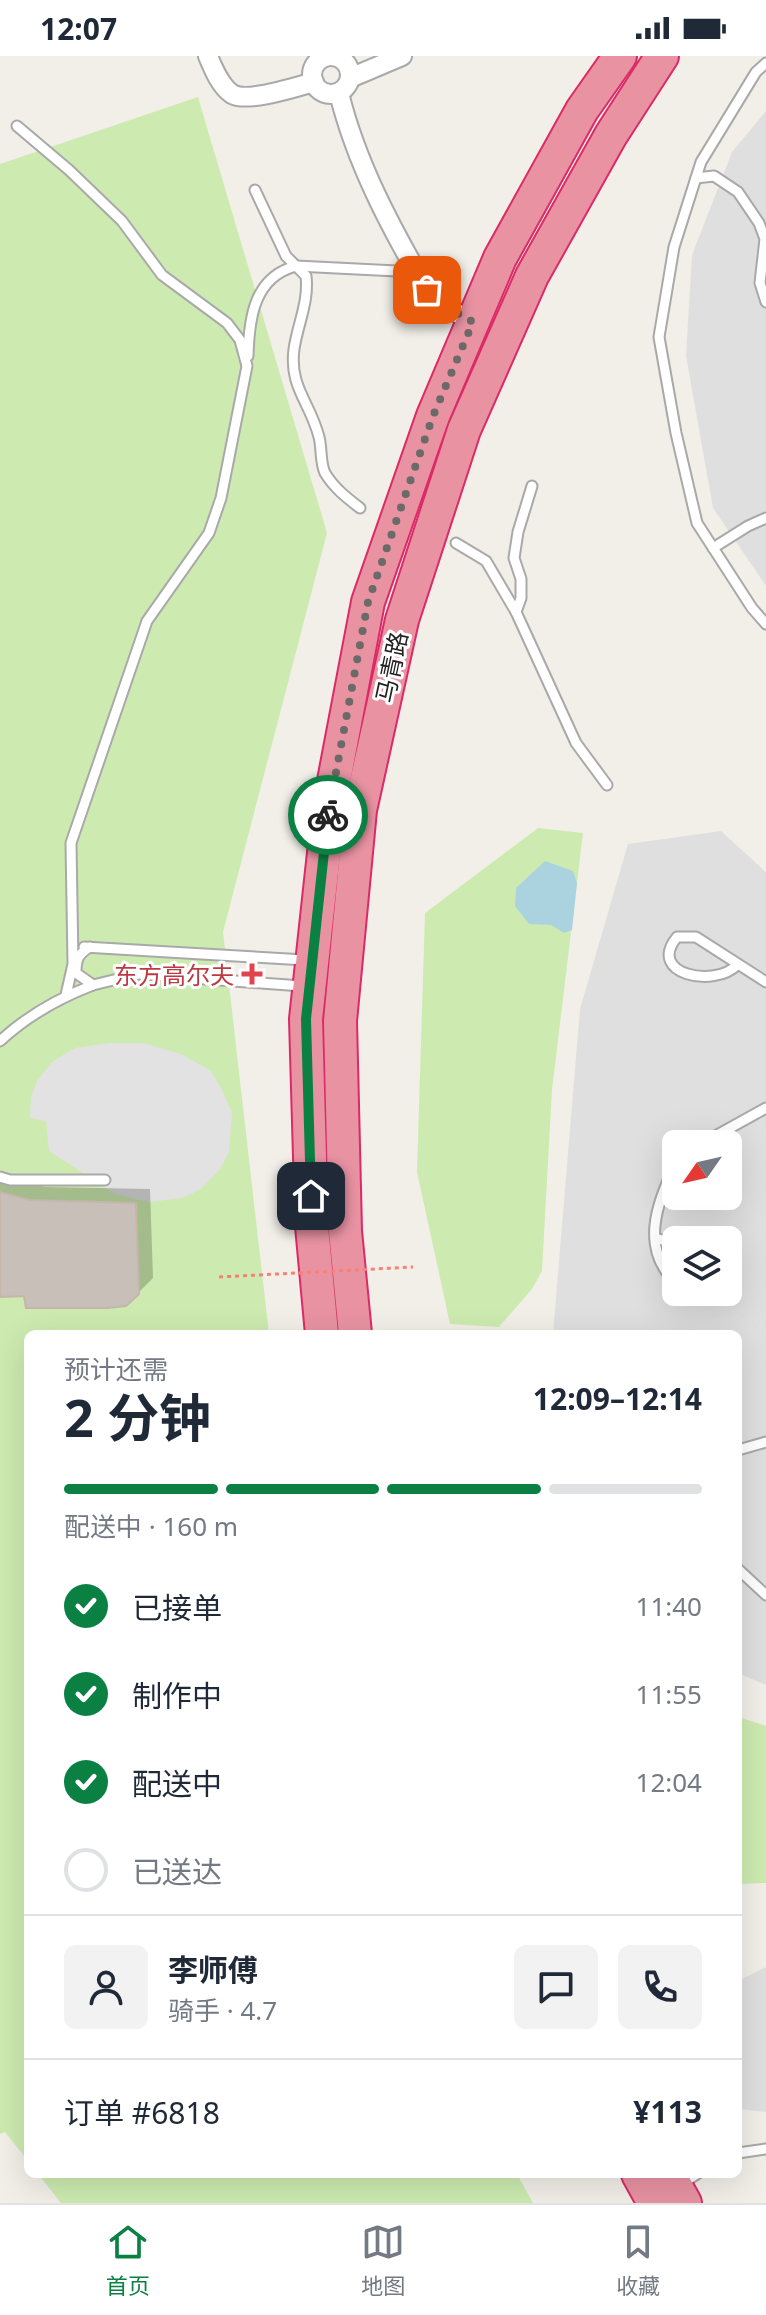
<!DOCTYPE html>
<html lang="zh">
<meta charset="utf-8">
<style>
body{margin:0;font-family:"Noto Sans","Noto Sans SC",sans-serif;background:#f2f2f3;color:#1f2937;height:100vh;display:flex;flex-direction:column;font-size:30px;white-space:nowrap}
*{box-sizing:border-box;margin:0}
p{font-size:26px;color:#747a83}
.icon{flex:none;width:44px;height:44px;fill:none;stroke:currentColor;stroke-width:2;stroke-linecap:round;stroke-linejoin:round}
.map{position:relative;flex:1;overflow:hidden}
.panel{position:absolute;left:24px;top:1274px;width:718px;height:848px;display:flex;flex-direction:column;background:#fff;border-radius:12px;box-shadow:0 8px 32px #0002}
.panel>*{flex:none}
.needle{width:52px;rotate:236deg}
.fabs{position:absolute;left:662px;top:1074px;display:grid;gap:16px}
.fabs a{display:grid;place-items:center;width:80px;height:80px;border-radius:12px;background:#fff;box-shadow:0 8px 32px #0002;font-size:40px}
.pin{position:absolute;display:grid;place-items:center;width:68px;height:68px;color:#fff;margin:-34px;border-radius:16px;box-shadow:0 4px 12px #0006}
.courier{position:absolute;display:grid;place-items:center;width:80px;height:80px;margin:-40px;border:6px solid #0b8043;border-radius:50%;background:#fff;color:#222;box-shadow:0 2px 10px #0007}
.headline em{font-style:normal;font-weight:700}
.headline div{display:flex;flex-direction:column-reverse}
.headline{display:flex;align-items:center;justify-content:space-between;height:136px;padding:0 40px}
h1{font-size:52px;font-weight:700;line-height:60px}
.bar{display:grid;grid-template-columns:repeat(4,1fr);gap:12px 8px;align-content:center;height:96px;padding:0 40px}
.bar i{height:10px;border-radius:6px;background:#e0e1e3}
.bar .on{background:#0b8043}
.bar p{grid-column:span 4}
.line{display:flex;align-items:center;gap:20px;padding:0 40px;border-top:2px solid #e0e1e3}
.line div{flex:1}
.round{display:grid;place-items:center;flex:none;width:84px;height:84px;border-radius:12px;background:#f2f2f3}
ol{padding:0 40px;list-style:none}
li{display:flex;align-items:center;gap:24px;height:88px}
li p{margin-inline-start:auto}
li .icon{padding:8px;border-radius:50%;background:#0b8043;color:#fff;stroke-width:4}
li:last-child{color:#747a83}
li i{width:44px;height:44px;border:4px solid #e0e1e3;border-radius:50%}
.status{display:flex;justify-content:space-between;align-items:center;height:56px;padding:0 40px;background:#fff;direction:ltr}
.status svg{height:22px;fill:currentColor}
.tab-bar{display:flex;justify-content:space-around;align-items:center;height:112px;border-top:2px solid #e0e1e3;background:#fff;font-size:22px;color:#747a83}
.tab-bar a{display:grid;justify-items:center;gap:4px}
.tab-bar .on{color:#0b8043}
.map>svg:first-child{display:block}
.residential{fill:#e0dfdf;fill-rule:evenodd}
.grass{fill:#cdebb0}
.parking{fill:#e2e2e2}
.water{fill:#aad3df}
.shadow{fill:#0003}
.building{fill:#c7bfb8;stroke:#c4b6ab;stroke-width:2}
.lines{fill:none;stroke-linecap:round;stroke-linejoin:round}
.lane-casing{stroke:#a9a9a9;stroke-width:13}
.street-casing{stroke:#a9a9a9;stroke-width:22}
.highway-casing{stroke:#dc2a67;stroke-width:36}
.lane{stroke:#fff;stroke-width:9}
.street{stroke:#fff;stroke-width:18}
.highway{stroke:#e892a2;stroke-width:32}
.path-bridge{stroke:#fa8072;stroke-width:3;stroke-dasharray:4 4;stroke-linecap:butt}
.done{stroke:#6b6a68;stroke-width:8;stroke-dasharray:0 14.4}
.route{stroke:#0b8043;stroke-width:10}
.health-dot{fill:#e0444e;stroke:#fff;stroke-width:3}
.labels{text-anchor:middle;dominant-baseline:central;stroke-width:6;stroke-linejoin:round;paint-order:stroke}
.street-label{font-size:24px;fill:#222;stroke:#fff}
.health-label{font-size:24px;fill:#be3a42;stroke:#fff;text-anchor:end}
</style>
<div class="status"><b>12:07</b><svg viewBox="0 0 49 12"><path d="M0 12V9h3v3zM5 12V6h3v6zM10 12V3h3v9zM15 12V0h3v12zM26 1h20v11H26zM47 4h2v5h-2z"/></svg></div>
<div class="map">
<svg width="766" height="2147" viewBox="0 0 766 2147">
<rect width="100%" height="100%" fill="#f2efe9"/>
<g class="residential">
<polygon points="766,55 766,530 713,452 686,300 692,199 732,96"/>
<path d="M 721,775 L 766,816 L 766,1629 L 738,1617 L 738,1278 L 553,1278 L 580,953 L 628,788 ZM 676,1088 L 728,1088 L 728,1140 L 676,1140 ZM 676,1184 L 728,1184 L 728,1236 L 676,1236 Z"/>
<polygon points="766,1911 766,2056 738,2053 738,1925"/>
</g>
<g class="grass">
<polygon points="198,41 327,477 223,876 269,1278 28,1278 28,2105 5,2076 0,2078 0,108"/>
<polygon points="538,772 583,777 552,1034 542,1215 532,1233 499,1271 450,1268 417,1116 425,857"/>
<polygon points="738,1661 766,1670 766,1827 738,1828"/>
<polygon points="38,2118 517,2118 533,2147 61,2147"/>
</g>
<polygon class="parking" points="110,987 143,987 181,998 211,1015 222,1034 232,1057 229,1096 220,1113 201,1133 182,1142 149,1146 115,1138 49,1095 46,1065 30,1062 31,1041 37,1025 52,1006 75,992"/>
<polygon class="water" points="545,805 573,815 577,827 572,874 564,877 551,869 529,868 515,850 516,832"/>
<polygon class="shadow" points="0,1119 45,1131 150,1133 153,1222 138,1237 0,1239"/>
<polygon class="building" points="0,1136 30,1144 136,1147 139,1238 126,1250 108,1252 26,1252 24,1240 0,1241"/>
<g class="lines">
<defs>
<g id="lane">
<polyline points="766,7 756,16 701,106 674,191 659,281 676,377 697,467 752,552 766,568"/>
<polyline points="17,70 69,114 122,165 162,219 227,267 240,284 247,310 221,442 209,477 147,565 71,787 73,908 66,939"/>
<polyline points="696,122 714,120 738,136 759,167 765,183 760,227 766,246"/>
<path d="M 255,134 L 286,200 L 306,220 C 309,246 298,267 294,293 C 289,331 310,346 319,381 C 322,392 320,407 325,417 C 334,432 347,442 360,452"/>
<path d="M 248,300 C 249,262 254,221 296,210 L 417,216"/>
<polyline points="456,487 486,505 516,556 576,687 607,729"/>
<polyline points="713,492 748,470 766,462"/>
<polyline points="516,556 521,542 521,523 514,502 518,476 532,430"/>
<polyline points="84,891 305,904"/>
<path d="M 90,891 C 78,898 76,903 76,917 L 93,929 L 138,918 L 302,930"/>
<path d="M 737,909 C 715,932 646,919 677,881 L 696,881 L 766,926"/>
<path d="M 0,985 C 27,960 59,942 93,929"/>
<polyline points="701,1088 766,1052"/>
<path d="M 676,1108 C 656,1147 640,1193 676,1227"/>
<polyline points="0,1121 10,1124 105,1124"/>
<polyline points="655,1182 676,1188"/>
<polyline points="738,1394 766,1386"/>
<polyline points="738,1513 766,1539"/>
<polyline points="738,2097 766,2093"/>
<polyline points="680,2129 697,2118"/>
</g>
<g id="street">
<path d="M 208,0 C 213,12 220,30 232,38 C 247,47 296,31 314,26"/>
<circle cx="331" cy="19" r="19"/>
<polyline points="350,22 402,0"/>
<path d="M 339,37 C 356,107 391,172 427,234 L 439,247 L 473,266"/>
</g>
<g id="highway">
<polyline points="322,1278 312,1170 306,963 329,751 368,546 433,360 500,202 582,54 620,0"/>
<polyline points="355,1278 345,1175 340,965 360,754 402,564 464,374 532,220 611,79 662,0"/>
<polyline points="638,2118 654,2147"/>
<polyline points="669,2118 685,2147"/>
</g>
</defs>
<use href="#lane" class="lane-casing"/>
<use href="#street" class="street-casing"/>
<use href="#highway" class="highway-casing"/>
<use href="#lane" class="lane"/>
<use href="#street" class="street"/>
<use href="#highway" class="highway"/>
<polyline class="path-bridge" points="219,1221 413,1211"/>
</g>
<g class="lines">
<polyline class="done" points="328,759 368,546 433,360 473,266 439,247 427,234"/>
<polyline class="route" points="311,1140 306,963 328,759"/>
</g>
<path class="health-dot" d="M248 906h8v8h8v8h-8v8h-8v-8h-8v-8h8z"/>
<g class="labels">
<g class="street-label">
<text transform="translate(391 611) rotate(-78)">马青路</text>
</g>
<g class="health-label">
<text x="234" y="918">东方高尔夫</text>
</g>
</g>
</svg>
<div class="fabs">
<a><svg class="needle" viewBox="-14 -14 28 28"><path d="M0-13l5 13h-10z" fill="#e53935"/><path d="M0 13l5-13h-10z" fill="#747a83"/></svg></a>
<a><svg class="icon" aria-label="layers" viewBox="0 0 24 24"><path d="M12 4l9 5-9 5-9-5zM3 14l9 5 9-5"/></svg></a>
</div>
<div class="pin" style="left:427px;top:234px;background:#ea580c"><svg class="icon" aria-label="bag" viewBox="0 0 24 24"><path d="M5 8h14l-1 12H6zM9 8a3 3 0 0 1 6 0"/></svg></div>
<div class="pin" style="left:311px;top:1140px;background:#1f2937"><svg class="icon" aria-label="home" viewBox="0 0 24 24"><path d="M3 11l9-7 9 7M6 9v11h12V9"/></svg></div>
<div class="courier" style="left:328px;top:759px"><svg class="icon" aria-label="bike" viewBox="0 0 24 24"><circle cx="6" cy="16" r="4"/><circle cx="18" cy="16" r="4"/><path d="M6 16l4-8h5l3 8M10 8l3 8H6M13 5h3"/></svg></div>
<section class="panel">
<div class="headline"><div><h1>2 分钟</h1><p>预计还需</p></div><em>12:09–12:14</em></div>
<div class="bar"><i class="on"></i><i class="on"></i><i class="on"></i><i></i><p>配送中 · 160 m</p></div>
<ol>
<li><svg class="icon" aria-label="check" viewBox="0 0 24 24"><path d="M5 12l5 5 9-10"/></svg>已接单<p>11:40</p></li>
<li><svg class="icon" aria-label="check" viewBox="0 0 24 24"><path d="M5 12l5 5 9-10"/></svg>制作中<p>11:55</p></li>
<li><svg class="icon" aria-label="check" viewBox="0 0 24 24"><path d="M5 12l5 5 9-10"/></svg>配送中<p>12:04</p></li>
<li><i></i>已送达</li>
</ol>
<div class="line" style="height:144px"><a class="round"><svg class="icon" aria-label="person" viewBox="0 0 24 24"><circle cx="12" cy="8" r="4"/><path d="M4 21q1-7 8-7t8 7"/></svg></a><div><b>李师傅</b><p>骑手 · 4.7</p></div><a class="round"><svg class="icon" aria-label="chat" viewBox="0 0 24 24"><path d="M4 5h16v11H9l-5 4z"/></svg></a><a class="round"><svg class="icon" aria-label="phone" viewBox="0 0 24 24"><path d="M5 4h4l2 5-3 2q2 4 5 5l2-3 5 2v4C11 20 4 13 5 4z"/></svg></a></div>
<div class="line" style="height:104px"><div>订单 #6818</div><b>¥113</b></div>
</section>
</div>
<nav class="tab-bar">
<a class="on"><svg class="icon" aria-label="home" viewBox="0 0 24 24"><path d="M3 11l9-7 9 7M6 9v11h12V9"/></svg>首页</a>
<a><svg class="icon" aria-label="map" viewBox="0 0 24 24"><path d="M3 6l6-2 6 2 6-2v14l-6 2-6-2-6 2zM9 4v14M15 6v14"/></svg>地图</a>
<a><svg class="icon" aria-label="saved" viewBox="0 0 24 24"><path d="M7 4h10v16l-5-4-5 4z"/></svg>收藏</a>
</nav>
